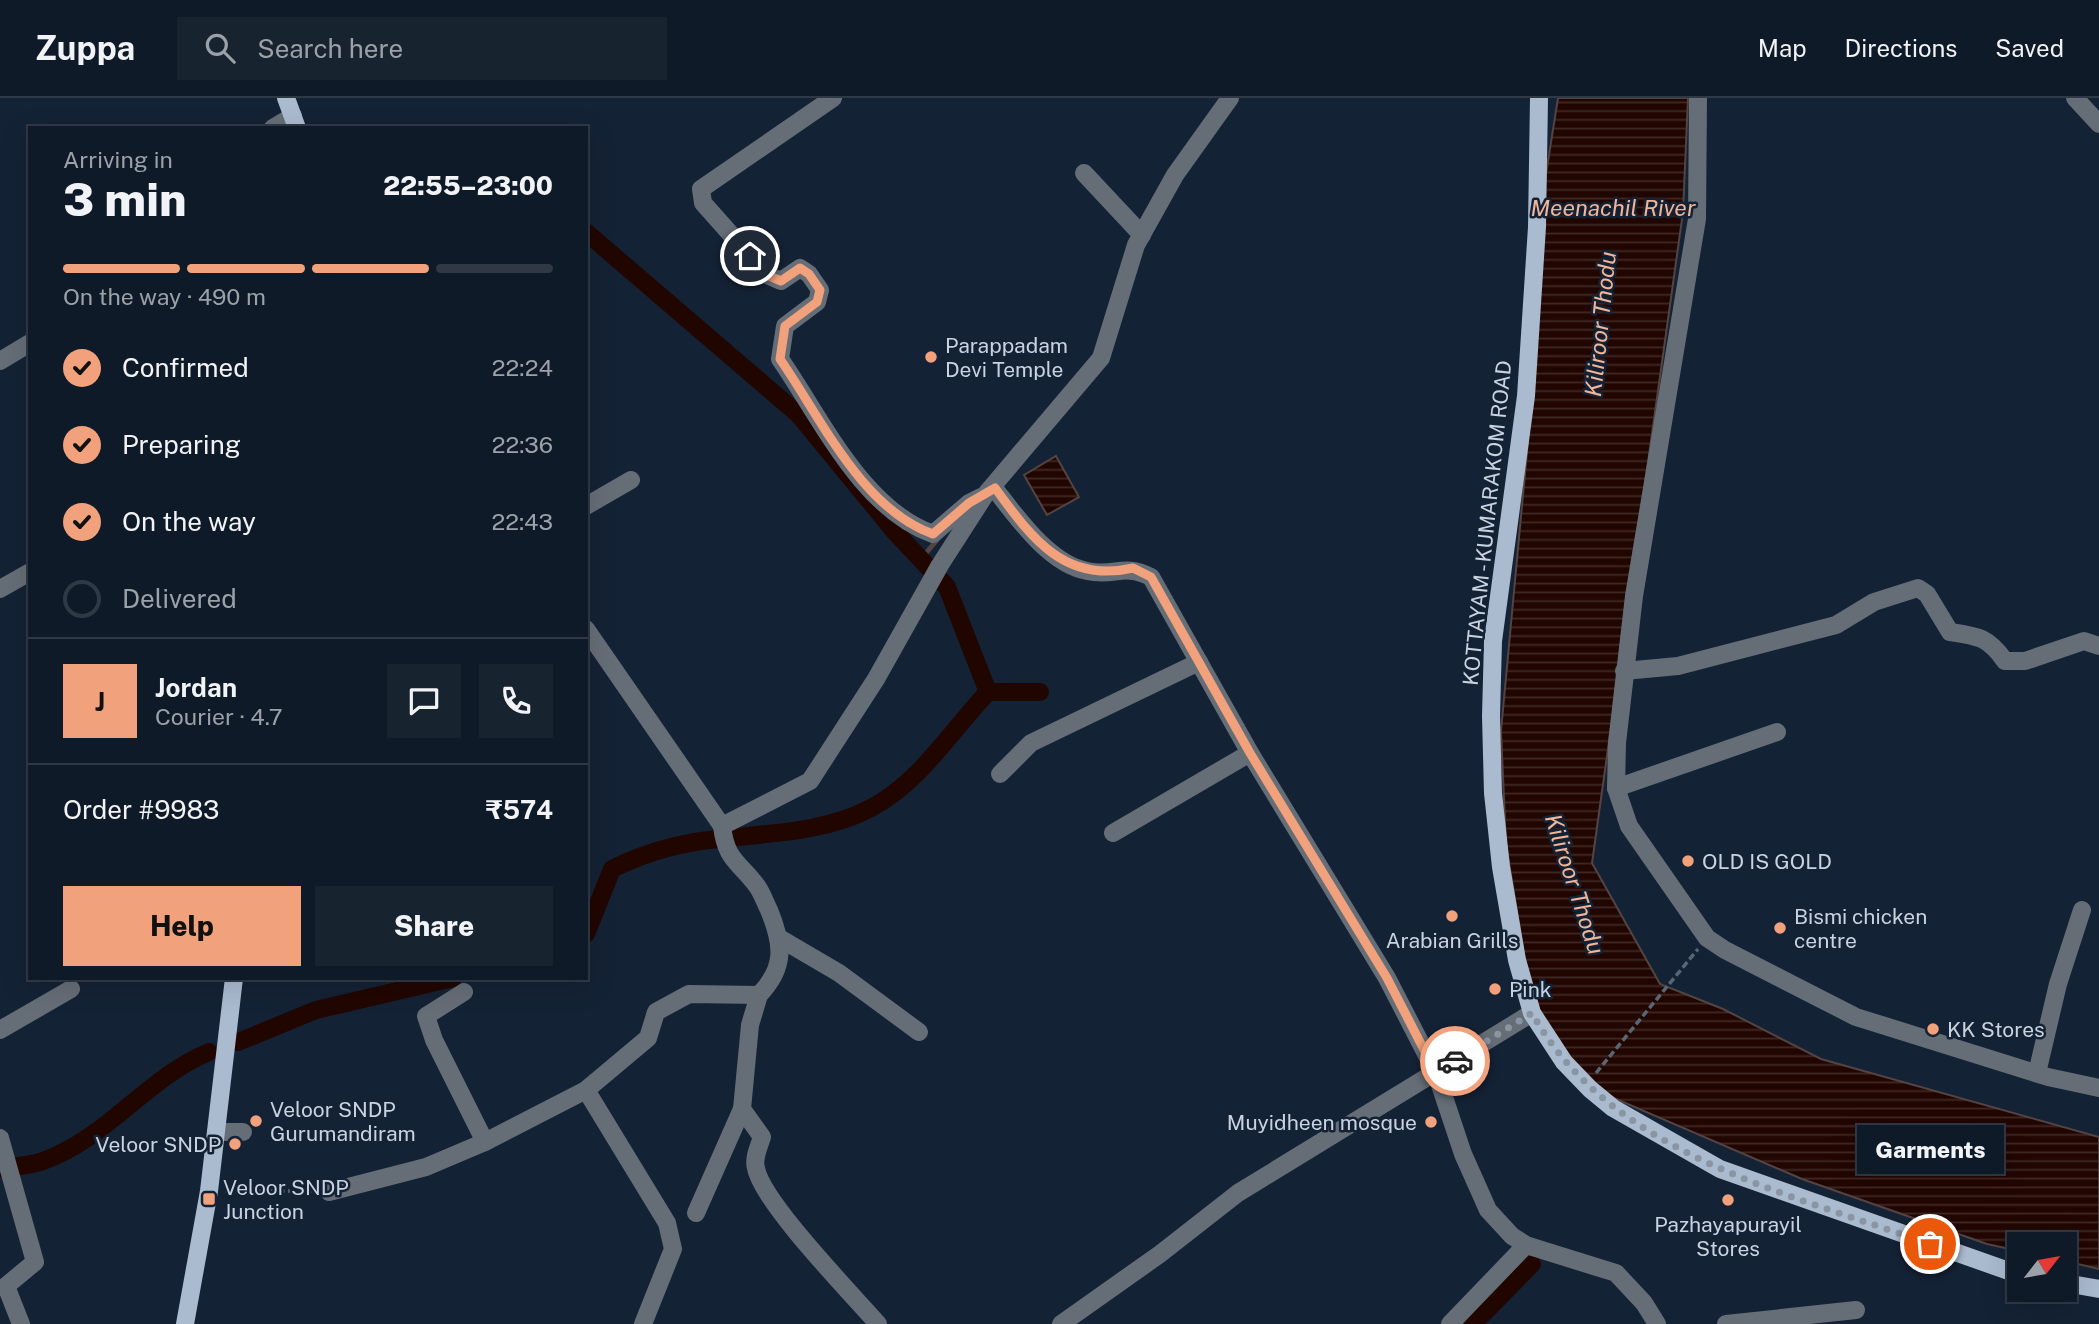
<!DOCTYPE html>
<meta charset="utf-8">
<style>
body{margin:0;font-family:"Public Sans",sans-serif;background:#182330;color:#f1f3f6;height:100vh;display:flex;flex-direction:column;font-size:26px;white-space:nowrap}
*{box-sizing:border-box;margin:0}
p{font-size:23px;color:#9ba1a8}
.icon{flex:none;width:38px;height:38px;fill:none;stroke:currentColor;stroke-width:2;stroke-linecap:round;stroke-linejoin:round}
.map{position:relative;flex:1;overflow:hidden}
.sheet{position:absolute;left:28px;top:28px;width:560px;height:854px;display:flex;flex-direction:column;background:#0f1a28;border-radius:0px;box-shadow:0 7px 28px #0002,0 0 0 2px #2f3845}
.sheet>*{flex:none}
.needle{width:46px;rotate:59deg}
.buttons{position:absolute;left:2007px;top:1134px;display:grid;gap:14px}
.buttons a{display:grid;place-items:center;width:70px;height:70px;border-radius:0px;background:#0f1a28;box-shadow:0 7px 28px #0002,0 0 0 2px #2f3845;font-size:35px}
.pin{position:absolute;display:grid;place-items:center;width:60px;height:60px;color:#fff;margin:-30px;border:4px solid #fff;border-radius:50%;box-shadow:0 2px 7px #0007}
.courier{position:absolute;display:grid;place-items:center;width:70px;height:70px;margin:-35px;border:5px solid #f1a17b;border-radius:50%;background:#fff;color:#222;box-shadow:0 2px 9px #0007}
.bubble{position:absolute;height:49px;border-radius:0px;background:#0f1a28;box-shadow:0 7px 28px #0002,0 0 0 2px #2f3845;font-size:23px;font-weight:800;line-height:49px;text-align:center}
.headline em{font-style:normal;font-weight:800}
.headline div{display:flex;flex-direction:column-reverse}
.headline{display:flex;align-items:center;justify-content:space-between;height:119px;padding:0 35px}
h1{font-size:46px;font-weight:800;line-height:52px}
.bar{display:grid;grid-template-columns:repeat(4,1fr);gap:10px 7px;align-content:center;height:84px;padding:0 35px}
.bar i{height:9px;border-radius:5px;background:#2f3845}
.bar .selected{background:#f1a17b}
.bar p{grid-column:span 4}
.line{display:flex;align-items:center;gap:18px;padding:0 35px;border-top:2px solid #2f3845}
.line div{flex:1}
.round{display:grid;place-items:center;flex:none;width:74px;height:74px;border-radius:0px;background:#182330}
ol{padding:0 35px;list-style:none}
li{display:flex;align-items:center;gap:21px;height:77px}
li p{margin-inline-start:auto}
li .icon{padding:7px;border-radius:50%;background:#f1a17b;color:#111;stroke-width:4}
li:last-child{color:#9ba1a8}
li i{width:38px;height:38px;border:4px solid #2f3845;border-radius:50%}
.button{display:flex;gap:14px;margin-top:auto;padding:14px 35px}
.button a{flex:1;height:80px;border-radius:0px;background:#f1a17b;color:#111;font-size:28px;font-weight:800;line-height:80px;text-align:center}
.button a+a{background:#182330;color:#f1f3f6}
header{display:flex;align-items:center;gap:42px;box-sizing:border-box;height:98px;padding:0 35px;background:#0f1a28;border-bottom:2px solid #2f3845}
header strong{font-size:33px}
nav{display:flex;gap:38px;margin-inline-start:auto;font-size:24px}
.search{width:490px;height:63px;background:#182330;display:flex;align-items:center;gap:18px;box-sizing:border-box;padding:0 24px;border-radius:0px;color:#9ba1a8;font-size:26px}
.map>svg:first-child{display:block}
.water{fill:url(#water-rules);stroke:#534443;stroke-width:2}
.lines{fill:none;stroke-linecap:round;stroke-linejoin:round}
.stream{stroke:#534443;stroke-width:5}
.canal{stroke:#210600;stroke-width:18}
.path{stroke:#596676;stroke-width:3.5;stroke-dasharray:7 3.5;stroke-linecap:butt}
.minor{stroke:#656d77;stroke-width:18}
.major{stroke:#aabacf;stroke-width:18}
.done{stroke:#8a95a4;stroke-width:7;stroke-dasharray:0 12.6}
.route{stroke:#f1a17b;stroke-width:9}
.poi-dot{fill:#f1a17b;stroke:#142235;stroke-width:2.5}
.labels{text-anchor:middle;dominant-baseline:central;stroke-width:5;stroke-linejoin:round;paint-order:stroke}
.poi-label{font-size:21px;fill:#c9d3e0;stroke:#142235;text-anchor:start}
.street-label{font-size:21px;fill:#c9d3e0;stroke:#142235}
.water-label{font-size:23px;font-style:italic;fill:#f3b598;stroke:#142235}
</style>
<header>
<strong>Zuppa</strong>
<div class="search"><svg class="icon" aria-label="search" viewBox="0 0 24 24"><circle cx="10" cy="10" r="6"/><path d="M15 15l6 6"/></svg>Search here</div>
<nav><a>Map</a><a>Directions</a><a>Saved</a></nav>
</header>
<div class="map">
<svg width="2099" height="1226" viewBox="0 0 2099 1226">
<defs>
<pattern id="water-rules" width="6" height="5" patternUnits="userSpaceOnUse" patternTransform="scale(1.75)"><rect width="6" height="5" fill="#210600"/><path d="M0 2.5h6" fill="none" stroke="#402925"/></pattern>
</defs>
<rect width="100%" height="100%" fill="#142235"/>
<g class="water">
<polygon points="1558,0 1688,0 1683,114 1592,765 1660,886 1723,911 1821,961 2099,1039 2099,1171 2065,1163 2065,1146 2020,1146 2019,1153 1987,1146 1802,1081 1602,995 1546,934 1526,869 1506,746 1501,633 1527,354 1546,76"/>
<polygon points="1056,358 1079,399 1047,417 1024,377"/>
</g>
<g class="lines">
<polyline class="stream" points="921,461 937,442"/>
<g class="canal">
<polyline points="586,134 799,317 895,434 947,489 988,594"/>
<path d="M 586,836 L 612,771 C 642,756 676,746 709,742 C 763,735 822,736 871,710 C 920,684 950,634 988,594 L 1040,594"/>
<polyline points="238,944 316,912 453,880"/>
<path d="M 0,1070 C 14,1068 30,1068 43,1063 C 106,1041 148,979 209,954"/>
<polyline points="1473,1226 1532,1166"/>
</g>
<g class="path">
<polyline points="1596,975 1698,851"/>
<polyline points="225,1093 312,1093"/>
</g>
<g class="minor">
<path d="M 833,0 L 701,91 L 703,105 L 767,177 L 781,183 L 800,170 L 809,176 L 820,192 L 817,204 L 785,228 L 780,261 C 821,320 862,411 933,436 L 969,405 L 981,399"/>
<polyline points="1698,0 1697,121 1634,498 1617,645 1616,690 1629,728 1707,840 1725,852 1856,919 2048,979 2099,990"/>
<polyline points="2075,0 2099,26"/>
<polyline points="273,30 293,18"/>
<polyline points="1084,75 1142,137"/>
<polyline points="0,263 30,245"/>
<path d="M 994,390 C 1016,418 1049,466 1087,473 C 1115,479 1123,465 1151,479 L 1250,655 L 1387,880 L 1436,975 L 1463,1056 L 1488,1112 L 1512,1138 L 1526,1147 L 1616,1175 L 1644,1205 L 1657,1226"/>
<polyline points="586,408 631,382"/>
<polyline points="0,491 30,474"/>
<path d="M 1624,573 L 1678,568 L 1836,527 L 1874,504 L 1918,490 L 1927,496 L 1950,534 C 1978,538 1988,539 2005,563 L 2025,563 L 2084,543 L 2099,548"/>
<polyline points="1000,676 1031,645 1199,564"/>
<polyline points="1616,690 1777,634"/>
<polyline points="722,728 810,683 876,581 940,467 985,397 1101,260 1136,147 1175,77 1230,0"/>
<polyline points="1113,735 1250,655"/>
<polyline points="781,841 839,875 919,934"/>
<polyline points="464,894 426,918 434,942 485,1044"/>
<path d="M 759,897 L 750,927 L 742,1011 L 762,1039 C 759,1049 753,1060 756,1070 C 762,1104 851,1195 878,1226"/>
<polyline points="0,932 71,891"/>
<polyline points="2037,975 2058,886 2082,812"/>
<polyline points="586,992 667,1125 673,1151 643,1226"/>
<polyline points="216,1034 243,1034"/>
<polyline points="0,1040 35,1164 6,1188 21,1226"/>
<path d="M 329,1094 L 426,1069 L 485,1044 L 586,992 L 648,940 L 656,914 L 689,896 L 759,897 C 786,869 783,846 769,812 C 765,804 762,795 757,788 C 738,763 726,762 722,728 L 586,531"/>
<polyline points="696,1115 742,1011"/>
<polyline points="1061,1226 1160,1156 1238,1095 1532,915"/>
<polyline points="1450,1226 1526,1147"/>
<polyline points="1726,1226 1856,1212"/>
</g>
<g class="major">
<polyline points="286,0 297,30"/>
<polyline points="1539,0 1537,129 1526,298 1493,543 1491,618 1493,695 1501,769 1517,862 1532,915 1564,964 1590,991 1613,1010 1720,1071 2020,1177"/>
<polyline points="2065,1185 2099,1191"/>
<polyline points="185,1226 209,1093 234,880"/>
</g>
</g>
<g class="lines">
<path class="done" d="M 1455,963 L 1532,915 C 1611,1057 1788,1095 1930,1146"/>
<path class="route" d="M 750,158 L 767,177 L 781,183 L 800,170 L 809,176 L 820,192 L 817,204 L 785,228 L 780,261 C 821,320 862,411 933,436 L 969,405 L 995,390 C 1031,439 1064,486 1133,470 L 1151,479 L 1250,655 L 1387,880 L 1436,975 L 1455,963"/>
</g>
<g class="poi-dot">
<circle cx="931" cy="259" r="7"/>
<circle cx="1688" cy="763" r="7"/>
<circle cx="1452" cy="818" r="7"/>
<circle cx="1780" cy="830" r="7"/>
<circle cx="1495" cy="891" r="7"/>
<circle cx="1933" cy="931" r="7"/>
<circle cx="256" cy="1023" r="7"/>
<circle cx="1431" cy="1024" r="7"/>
<circle cx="235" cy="1046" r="7"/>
<rect x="202" y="1094" width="14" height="14" rx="3.5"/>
<circle cx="1728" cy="1102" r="7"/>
</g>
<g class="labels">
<g class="poi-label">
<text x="945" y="247">Parappadam<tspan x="945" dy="24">Devi Temple</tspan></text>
<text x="1702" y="763">OLD IS GOLD</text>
<text x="1794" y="818">Bismi chicken<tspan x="1794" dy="24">centre</tspan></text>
<text x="1452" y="842" text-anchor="middle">Arabian Grills</text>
<text x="1509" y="891">Pink</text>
<text x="1947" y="931">KK Stores</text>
<text x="270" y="1011">Veloor SNDP<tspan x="270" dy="24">Gurumandiram</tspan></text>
<text x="1417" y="1024" text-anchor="end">Muyidheen mosque</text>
<text x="221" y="1046" text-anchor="end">Veloor SNDP</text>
<text x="223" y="1089">Veloor SNDP<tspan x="223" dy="24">Junction</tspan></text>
<text x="1728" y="1126" text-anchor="middle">Pazhayapurayil<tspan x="1728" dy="24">Stores</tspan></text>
</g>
<g class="street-label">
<text transform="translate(1487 425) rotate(-84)">KOTTAYAM - KUMARAKOM ROAD</text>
</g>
<g class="water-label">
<text x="1613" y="109">Meenachil River</text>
<text transform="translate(1600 226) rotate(-84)">Kiliroor Thodu</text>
<text transform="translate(1575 786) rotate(72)">Kiliroor Thodu</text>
</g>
</g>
</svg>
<div class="buttons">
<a><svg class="needle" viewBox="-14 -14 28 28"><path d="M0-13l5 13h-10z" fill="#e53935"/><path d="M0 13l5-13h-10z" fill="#9ba1a8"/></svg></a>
</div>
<div class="pin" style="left:1930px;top:1146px;background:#ea580c"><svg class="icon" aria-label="bag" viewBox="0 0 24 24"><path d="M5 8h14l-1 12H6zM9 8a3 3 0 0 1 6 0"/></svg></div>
<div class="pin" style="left:750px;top:158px;background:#1f2937"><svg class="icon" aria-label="home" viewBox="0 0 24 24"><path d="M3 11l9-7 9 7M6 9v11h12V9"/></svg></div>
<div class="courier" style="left:1455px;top:963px"><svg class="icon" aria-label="car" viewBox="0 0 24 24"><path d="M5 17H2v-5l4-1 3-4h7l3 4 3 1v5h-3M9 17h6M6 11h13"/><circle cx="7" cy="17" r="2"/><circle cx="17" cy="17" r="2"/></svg></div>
<div class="bubble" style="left:1857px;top:1027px;width:147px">Garments</div>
<section class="sheet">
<div class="headline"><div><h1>3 min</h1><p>Arriving in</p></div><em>22:55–23:00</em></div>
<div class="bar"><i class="selected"></i><i class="selected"></i><i class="selected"></i><i></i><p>On the way · 490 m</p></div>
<ol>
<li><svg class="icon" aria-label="check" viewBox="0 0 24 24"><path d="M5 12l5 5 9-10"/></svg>Confirmed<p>22:24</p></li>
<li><svg class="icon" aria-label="check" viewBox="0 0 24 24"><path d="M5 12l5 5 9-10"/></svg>Preparing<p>22:36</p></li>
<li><svg class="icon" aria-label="check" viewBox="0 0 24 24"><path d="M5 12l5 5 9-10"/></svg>On the way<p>22:43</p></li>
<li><i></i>Delivered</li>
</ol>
<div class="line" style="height:126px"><b class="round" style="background:#f1a17b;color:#111">J</b><div><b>Jordan</b><p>Courier · 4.7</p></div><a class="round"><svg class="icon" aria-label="chat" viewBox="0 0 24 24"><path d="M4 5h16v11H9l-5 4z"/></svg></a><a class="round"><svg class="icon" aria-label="phone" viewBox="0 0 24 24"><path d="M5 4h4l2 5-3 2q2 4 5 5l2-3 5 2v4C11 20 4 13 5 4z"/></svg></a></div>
<div class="line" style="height:91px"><div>Order #9983</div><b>₹574</b></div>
<div class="button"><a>Help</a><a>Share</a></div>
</section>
</div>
